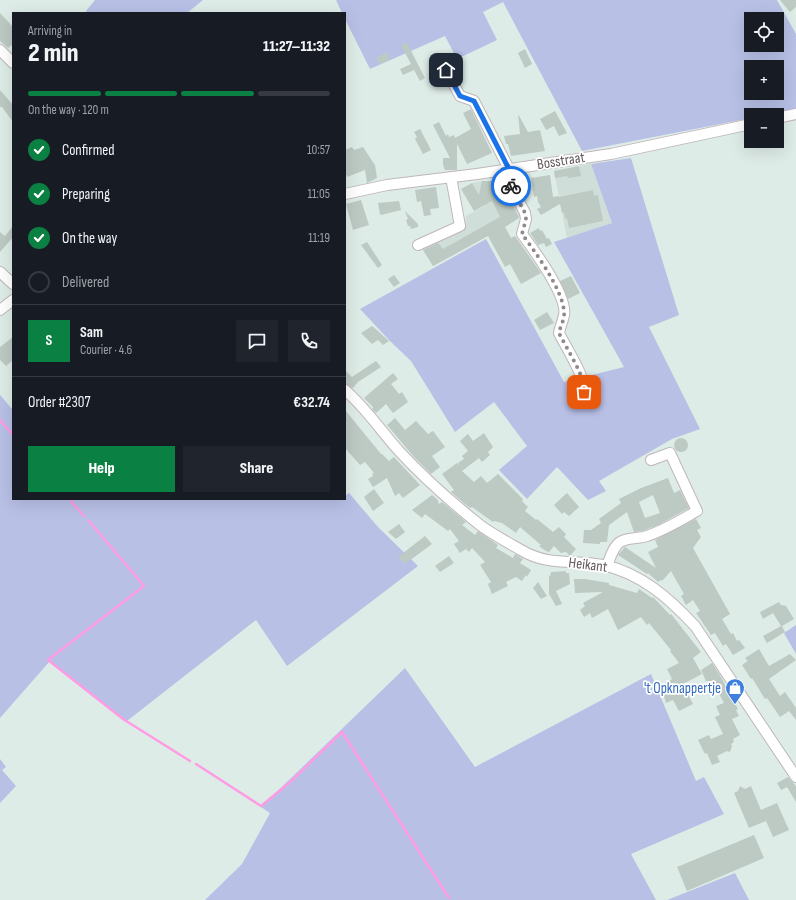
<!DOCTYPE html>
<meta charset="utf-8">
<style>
body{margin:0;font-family:"Sofia Sans Condensed",sans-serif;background:#20242c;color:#f1f3f6;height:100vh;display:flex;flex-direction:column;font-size:15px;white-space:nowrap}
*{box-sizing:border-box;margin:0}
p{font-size:13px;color:#9ea1a6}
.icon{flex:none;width:22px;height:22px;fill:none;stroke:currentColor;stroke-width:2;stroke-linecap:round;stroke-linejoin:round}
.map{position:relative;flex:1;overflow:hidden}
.panel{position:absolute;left:12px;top:12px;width:334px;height:488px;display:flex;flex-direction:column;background:#171b24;border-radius:0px;box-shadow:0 4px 16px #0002}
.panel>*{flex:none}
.controls{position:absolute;left:744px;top:12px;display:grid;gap:8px}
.controls a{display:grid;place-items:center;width:40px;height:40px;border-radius:0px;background:#171b24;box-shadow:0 4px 16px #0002;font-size:20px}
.pin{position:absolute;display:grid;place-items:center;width:34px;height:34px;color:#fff;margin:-17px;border-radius:8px;box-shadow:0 2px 6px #0006}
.courier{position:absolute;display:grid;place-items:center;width:40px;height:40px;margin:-20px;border:3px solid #1a73e8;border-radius:50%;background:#fff;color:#222;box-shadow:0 1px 5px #0007}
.overview em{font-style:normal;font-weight:800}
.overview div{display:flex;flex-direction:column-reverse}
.overview{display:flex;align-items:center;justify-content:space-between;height:68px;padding:0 16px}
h1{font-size:26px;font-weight:800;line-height:30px}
.bar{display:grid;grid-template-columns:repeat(4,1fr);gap:6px 4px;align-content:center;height:48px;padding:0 16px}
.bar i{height:5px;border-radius:3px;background:#363941}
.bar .on{background:#0b8043}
.bar p{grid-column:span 4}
.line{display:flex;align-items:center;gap:10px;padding:0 16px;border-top:1px solid #363941}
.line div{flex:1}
.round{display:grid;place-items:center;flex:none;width:42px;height:42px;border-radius:0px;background:#20242c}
ol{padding:0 16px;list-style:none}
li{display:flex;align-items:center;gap:12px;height:44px}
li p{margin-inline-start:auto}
li .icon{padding:4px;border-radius:50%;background:#0b8043;color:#fff;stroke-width:4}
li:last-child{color:#9ea1a6}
li i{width:22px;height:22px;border:2px solid #363941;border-radius:50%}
.button{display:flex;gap:8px;margin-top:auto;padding:8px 16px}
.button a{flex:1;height:46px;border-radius:0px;background:#0b8043;color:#fff;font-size:16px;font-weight:800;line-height:46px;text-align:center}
.button a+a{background:#20242c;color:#f1f3f6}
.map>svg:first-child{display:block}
.education{fill:#cfded8}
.green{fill:#b8c0e6;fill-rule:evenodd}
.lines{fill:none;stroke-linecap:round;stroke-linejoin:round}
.stream{stroke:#ff9be4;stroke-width:2.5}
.building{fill:#bdc9c3;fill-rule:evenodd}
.minor-casing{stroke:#bfb6bb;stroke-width:12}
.minor{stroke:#fff;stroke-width:10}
.done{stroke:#8d8b8d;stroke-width:4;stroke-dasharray:0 7.2}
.route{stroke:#1a73e8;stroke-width:5}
.labels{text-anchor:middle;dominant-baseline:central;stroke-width:3.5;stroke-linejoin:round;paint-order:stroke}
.street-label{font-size:15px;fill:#61575d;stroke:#fff}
.shop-label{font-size:15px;fill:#366cbe;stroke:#fff;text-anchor:end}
</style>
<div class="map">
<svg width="796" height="900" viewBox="0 0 796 900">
<rect width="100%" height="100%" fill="#deece7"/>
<g class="education">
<polygon points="591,164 612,223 567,238 554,171"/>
<polygon points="482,181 503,181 522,216 433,266 423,249 427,247 426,245 465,227 466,216 484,206 485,205 472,183"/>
</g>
<g class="green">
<polygon points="95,0 203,0 187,13 87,13 86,11"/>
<path d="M 336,0 L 777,0 L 796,34 L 796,109 L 768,115 L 751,115 L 751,118 L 582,151 L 503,2 L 483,12 L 497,40 L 457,59 L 445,36 L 370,69 L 345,19 L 345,13 L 342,13 ZM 751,19 L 777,19 L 777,45 L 751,45 ZM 751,67 L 777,67 L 777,93 L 751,93 Z"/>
<polygon points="631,158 679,315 649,327 700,429 672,439 599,481 606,491 588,500 557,467 527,499 499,470 527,446 494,402 455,432 411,361 390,341 360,309 486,239 564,382 624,367 554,242 612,223 591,164"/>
<polygon points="0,395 13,410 13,499 345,499 345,496 349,493 378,527 418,566 287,666 256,620 127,721 50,661 0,718"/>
<polygon points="796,625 796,654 784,633"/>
<polygon points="405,668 475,767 651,674 696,781 704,777 724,814 631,854 656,900 205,900 242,864 270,813 261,807"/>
<polygon points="0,759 6,767 2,770 16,786 0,803"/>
<polygon points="735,873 749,900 667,900"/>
</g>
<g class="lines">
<g class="stream">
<polyline points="0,420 13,435"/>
<polyline points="69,499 84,516"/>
<polyline points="89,521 144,586 48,660 123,719 190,761"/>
<polyline points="196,764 261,806 289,783 342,732 449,898"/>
</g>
</g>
<g class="building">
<polygon points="780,0 796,0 796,7 790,12"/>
<polygon points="0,13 13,27 13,44 8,48 0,41"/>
<polygon points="407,43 425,78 420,81 414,70 403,75 400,69 411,64 401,45"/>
<polygon points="525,49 532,64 525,68 518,53"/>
<polygon points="386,52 390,59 380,64 376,58"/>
<polygon points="453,53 463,74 457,77 451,67 446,64 443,58"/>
<polygon points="0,90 13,105 13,122 2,107 0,107"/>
<polygon points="471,109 492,153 467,164 457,144 457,170 445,170 443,165 443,158 450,158 433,125 439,122 446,136 448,134 449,137 454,135 455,138 471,129 463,113"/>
<polygon points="555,111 567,133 559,136 554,126 546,130 540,119"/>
<polygon points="518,114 528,132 540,130 545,151 511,156 508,144 506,144 504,136 520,134"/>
<polygon points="420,129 431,150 423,154 415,139 417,137 414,132"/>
<polygon points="352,147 354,150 363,147 375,165 377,178 367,183 365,170 347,177 345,171 345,150"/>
<polygon points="579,166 581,176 568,178 567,176 555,178 554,171"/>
<polygon points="550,175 553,197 558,196 559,197 593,190 594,196 598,195 603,221 569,228 567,218 565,219 564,212 562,213 560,204 541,215 537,209 541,207 538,202 537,196 534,197 531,178"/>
<polygon points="482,181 501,181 519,218 505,227 511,238 515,236 541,273 521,284 510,264 505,267 488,236 433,266 423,250 438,243 443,249 500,217 492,201 474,211 461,189 472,183 479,195"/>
<polygon points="436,187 439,208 430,209 431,215 424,216 421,201 417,202 415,190"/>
<polygon points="361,200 369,225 353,230 346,204"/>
<polygon points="399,201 401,210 381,215 380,214 378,203"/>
<polygon points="405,211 418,224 418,227 411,229 410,226 408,226 406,220 408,219"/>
<polygon points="13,226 13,237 0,252 0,232 5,236"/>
<polygon points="539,228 540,231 542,230 547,239 549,238 552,244 546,247 544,243 538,245 530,233"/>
<polygon points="367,242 382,265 378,268 361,245"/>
<polygon points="394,275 400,283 394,287 388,279"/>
<polygon points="571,276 580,293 568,299 560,281"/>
<polygon points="547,312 554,323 540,330 534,320"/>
<polygon points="372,326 378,331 389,341 383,345 378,340 372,344 361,333"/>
<polygon points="13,337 13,360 6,366 0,360 0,347"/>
<polygon points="376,361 381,367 358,382 353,388 345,384 345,370 352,377"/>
<polygon points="393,373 398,379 391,384 399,394 402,392 408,402 393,413 386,404 376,413 372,409 373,407 364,398"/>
<polygon points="345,410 381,454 382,454 389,461 394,457 420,485 403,498 399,493 395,496 387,478 373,487 368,479 373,476 372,474 374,473 365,462 360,465 345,448"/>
<polygon points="395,418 405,430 416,421 428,434 433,431 445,447 432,456 440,467 431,474 414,457 387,425"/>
<polygon points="484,433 493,447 488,452 490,455 482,462 479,458 462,471 474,482 481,476 487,483 498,474 523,499 522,501 528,507 525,511 536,520 537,519 553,532 559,527 566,534 564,537 576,549 570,556 566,552 561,553 554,546 549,552 546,551 539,546 541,545 520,527 516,533 502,523 494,521 493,522 472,507 470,508 465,504 451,492 454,490 442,474 457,463 459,465 458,463 464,459 462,456 468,451 460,441 468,434 473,441"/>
<circle cx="681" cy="445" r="7"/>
<path d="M 668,478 L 674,493 L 680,490 L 689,508 L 658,525 L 642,531 L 634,532 L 627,512 L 609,525 L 607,542 L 600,542 L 600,544 L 583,543 L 584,530 L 591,530 L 601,523 L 599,519 L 621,503 L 619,499 L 641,488 ZM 653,495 L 660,513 L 645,518 L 639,502 Z"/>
<polygon points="374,489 384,503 373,511 364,497"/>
<polygon points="567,493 579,507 569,516 564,512 562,514 554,505"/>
<polygon points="432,495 437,499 439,504 442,502 466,522 462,525 475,535 478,531 498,545 496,548 513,558 515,554 523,559 520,563 531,570 527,577 526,575 522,581 516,577 506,582 508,586 492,594 488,584 491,582 480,565 485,562 472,548 469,552 466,549 460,553 454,544 459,541 450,529 448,531 425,514 422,518 412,510"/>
<polygon points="696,519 701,528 697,530 701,537 693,548 730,614 722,619 731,634 733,633 737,641 739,640 745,648 733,655 726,644 723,646 715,633 711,635 696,613 700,611 693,600 686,605 681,596 684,594 671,571 662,581 661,580 658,582 648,573 647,574 618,555 625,547 656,568 648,552 658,547 655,540"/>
<polygon points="399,524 405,532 396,539 388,532"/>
<polygon points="425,536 432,544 405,564 398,557"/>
<polygon points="449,556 454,563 440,572 435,566"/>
<polygon points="566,571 566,573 569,573 570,584 556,591 562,604 556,606 549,594 549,575 550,577 551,572"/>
<polygon points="574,579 585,579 609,583 609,585 637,593 639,589 652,598 653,597 670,615 671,614 701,652 693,658 702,674 683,684 693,704 679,711 673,700 666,703 662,690 660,687 672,679 667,669 679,663 670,651 671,650 649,623 647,625 641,617 618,630 608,609 592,618 590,613 584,617 580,610 585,606 583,603 603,592 575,593"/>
<polygon points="538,582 547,596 541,599 533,588"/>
<polygon points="779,602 781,605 786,606 794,619 782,626 785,632 767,643 763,636 781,626 773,613 763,619 760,612"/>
<polygon points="759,649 769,666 790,654 796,660 769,679 780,696 785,692 796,708 796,720 789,711 780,717 767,698 765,699 752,678 751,679 742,665 748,661 745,658"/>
<polygon points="712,663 721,677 738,709 736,710 739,716 732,719 740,735 733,739 734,742 731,744 732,746 730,752 727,751 717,756 720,762 712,765 707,753 705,754 698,740 709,735 711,739 723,734 715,717 720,715 716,706 724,703 712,681 706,681 701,670"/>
<polygon points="788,777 796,786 796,802 787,787 781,790 777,783"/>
<polygon points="740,786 745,789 751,786 761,810 777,803 789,830 773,837 766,821 749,828 734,793 738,791"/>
<polygon points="754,835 764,858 687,891 677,867"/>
</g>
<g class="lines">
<defs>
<g id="minor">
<polyline points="0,50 13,63"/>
<polyline points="446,70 460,96 474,101 509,169"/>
<polyline points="777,118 796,114"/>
<path d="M 503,170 L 525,213 L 526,219 L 522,234 C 534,250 568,297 564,315 C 563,321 560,327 559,333 C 565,346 587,379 584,392 L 572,394"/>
<polyline points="345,194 387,185 477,174 611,154 751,124"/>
<polyline points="418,245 460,226 451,177"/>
<polyline points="0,272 13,284"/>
<polyline points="0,310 13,300"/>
<path d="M 345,390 C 365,407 381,431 399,451 C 424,478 451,502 480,525 C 492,534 507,542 521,550 C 549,567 574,559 603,565 C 641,573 670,599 695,626 L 796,777"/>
<path d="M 607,566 C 610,558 613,547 620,542 C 629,537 639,539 647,536 C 665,530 681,520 697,511 L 670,453 L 651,460"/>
</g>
</defs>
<use href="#minor" class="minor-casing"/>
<use href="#minor" class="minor"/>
</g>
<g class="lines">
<path class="done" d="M 511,186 L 525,213 L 526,219 L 522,234 C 536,253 563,290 564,312 C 565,319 560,327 559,333 C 565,346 587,379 584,392"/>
<polyline class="route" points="446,70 460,96 474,101 509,169 503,170 511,186"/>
</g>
<defs>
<symbol id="shop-pin" viewBox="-11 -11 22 30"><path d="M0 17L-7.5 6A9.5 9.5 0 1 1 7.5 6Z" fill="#3f7fe0" stroke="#fff"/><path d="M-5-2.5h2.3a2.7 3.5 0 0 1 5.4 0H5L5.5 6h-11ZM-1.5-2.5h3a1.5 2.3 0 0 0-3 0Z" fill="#fff"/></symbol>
</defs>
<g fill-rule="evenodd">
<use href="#shop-pin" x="724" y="677" width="22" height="30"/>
</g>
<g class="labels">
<g class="street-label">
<text transform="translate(561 161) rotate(-9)">Bosstraat</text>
<text transform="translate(588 565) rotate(7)">Heikant</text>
</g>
<g class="shop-label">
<text x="721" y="688">'t Opknappertje</text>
</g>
</g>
</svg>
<div class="controls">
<a><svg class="icon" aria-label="locate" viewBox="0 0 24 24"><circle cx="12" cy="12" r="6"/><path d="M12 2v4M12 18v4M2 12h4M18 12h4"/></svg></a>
<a>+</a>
<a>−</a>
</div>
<div class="pin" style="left:584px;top:392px;background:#ea580c"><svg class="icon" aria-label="bag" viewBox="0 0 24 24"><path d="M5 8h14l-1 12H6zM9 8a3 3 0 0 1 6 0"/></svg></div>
<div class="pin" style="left:446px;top:70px;background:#1f2937"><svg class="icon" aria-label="home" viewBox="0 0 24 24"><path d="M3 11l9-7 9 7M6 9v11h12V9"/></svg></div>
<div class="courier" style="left:511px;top:186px"><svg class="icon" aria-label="bike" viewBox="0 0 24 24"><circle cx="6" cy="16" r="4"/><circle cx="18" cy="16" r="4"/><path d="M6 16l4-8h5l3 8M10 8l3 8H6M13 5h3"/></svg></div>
<section class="panel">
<div class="overview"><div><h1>2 min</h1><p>Arriving in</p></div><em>11:27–11:32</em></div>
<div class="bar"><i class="on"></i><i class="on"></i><i class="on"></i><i></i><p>On the way · 120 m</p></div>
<ol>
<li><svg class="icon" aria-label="check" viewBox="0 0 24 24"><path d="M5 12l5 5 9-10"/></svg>Confirmed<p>10:57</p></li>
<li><svg class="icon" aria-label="check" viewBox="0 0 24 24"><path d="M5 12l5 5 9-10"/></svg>Preparing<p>11:05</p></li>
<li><svg class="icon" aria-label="check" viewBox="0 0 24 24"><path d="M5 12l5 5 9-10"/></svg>On the way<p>11:19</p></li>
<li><i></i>Delivered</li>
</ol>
<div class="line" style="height:72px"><b class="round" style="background:#0b8043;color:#fff">S</b><div><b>Sam</b><p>Courier · 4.6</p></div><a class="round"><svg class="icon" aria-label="chat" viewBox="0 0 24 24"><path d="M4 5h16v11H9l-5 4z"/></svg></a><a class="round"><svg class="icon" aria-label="phone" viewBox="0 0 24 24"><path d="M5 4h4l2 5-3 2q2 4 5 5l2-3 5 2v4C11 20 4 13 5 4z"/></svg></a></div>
<div class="line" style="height:52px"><div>Order #2307</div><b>€32.74</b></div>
<div class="button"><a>Help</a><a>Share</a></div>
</section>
</div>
